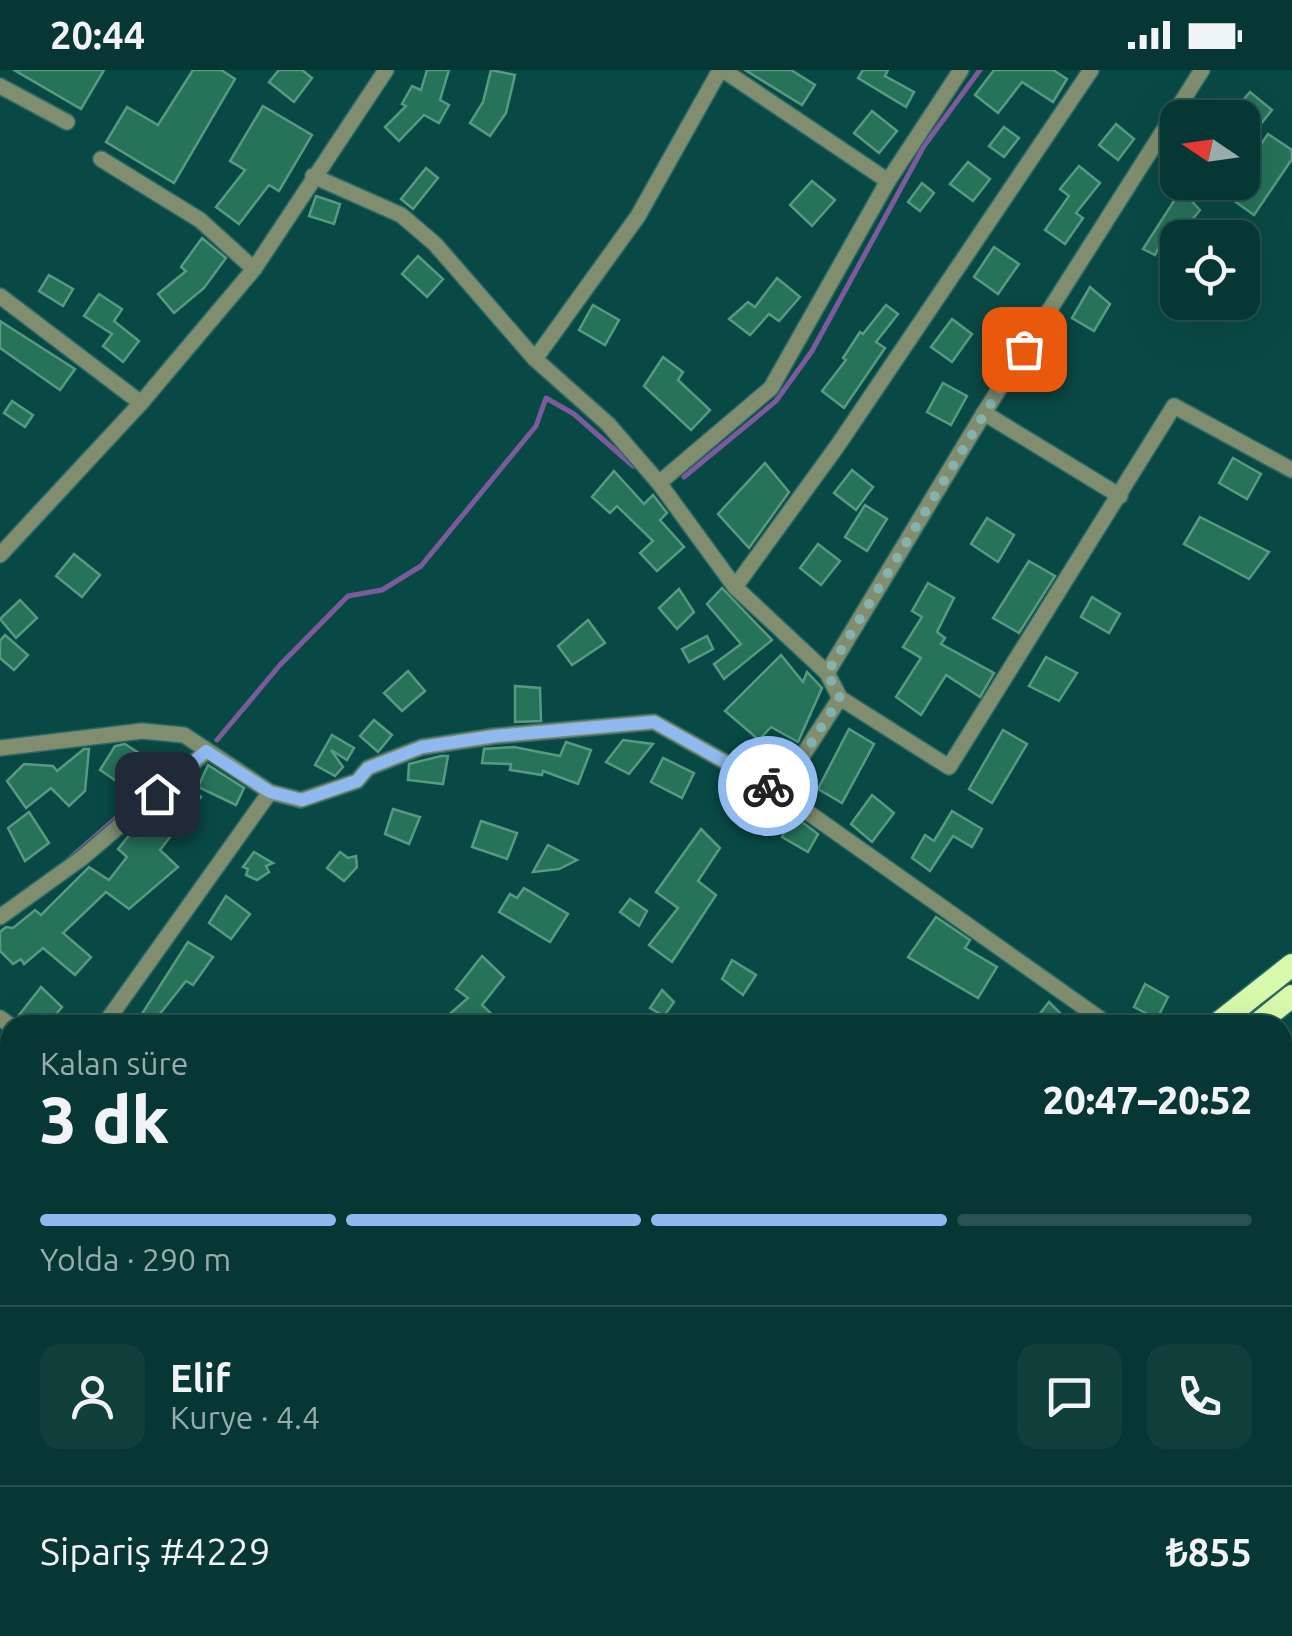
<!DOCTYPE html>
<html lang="tr">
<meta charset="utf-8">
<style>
body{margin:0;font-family:Ubuntu,sans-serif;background:#103f3c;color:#f1f3f6;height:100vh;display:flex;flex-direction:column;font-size:38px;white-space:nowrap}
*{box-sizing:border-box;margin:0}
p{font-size:32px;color:#98acac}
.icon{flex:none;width:55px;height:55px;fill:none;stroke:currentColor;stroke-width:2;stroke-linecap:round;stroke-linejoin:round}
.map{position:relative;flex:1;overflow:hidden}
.sheet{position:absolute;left:0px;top:945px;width:1292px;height:622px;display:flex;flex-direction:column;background:#073734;border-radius:30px 30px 0 0;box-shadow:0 10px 40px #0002,0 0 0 2px #28514f}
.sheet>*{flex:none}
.needle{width:65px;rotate:283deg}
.fabs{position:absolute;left:1160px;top:30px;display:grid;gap:20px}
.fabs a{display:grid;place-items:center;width:100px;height:100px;border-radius:20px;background:#073734;box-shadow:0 10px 40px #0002,0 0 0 2px #28514f;font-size:50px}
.pin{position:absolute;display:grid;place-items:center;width:85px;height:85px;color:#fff;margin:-42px;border-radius:20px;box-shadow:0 5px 15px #0006}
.courier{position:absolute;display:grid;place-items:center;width:100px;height:100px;margin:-50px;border:8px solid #90b9f0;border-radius:50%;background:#fff;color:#222;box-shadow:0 2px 12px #0007}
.headline em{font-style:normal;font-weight:800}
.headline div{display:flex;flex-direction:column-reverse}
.headline{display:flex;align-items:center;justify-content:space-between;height:170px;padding:0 40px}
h1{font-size:65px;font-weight:800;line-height:75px}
.bar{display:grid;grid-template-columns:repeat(4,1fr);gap:15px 10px;align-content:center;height:120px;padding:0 40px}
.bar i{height:12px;border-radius:8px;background:#28514f}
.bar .selected{background:#90b9f0}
.bar p{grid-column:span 4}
.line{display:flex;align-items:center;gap:25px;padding:0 40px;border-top:2px solid #28514f}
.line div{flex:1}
.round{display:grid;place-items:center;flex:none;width:105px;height:105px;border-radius:20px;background:#103f3c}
.status{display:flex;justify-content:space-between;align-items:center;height:70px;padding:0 50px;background:#073734;direction:ltr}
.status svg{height:28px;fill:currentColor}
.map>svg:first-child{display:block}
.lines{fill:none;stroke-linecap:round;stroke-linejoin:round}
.stream{stroke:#7d5a9c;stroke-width:5}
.building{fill:#26735a;stroke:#5a9981;stroke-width:2.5}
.minor-casing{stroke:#2f6965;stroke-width:18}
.highway-casing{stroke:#2f6965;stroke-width:25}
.minor{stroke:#808e6f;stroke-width:15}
.highway{stroke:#d8faac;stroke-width:22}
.done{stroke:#85b2ae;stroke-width:10;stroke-dasharray:0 18}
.route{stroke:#90b9f0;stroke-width:12}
</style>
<div class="status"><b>20:44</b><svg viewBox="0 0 49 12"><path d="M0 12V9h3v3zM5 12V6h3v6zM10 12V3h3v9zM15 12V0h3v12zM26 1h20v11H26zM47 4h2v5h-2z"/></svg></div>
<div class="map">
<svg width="1292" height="1566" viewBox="0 0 1292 1566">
<rect width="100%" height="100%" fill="#094945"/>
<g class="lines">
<g class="stream">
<polyline points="684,407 776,331 812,281 924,76 980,0"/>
<polyline points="217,670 280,595 348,526 382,520 421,496 536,356 546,328 574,344 633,396"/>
<polyline points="68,790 186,687"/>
</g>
</g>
<g class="building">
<polygon points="14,0 104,0 81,39"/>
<polygon points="193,0 221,0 235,9 174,113 106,72 127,37 158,55"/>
<polygon points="279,0 302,0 312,8 294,32 269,12"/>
<polygon points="427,0 449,0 440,30 449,35 439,53 424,45 399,71 385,57 406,36 402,34 412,16 421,20"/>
<polygon points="491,0 515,5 506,43 490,66 470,53 483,32"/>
<polygon points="745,0 791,0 815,15 802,35"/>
<polygon points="863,0 888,0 885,6 914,22 906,37 858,8"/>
<polygon points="994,0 1053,0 1067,9 1053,32 1022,12 998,43 975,25"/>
<polygon points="1250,22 1272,40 1255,61 1233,42"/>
<polygon points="263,36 312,65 279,121 269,115 239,154 216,137 245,100 230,91"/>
<polygon points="872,41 897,61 879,83 854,63"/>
<polygon points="1116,54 1134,69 1118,90 1099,75"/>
<polygon points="1004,57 1019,68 1004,87 989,76"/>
<polygon points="1268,64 1292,80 1292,89 1254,145 1226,125 1235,112 1242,112 1242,102"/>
<polygon points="968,92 990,109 973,131 950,114"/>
<polygon points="1079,96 1100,113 1076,143 1083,148 1065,174 1045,160 1069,126 1060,119"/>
<polygon points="426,98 438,108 413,139 401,129"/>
<polygon points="812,111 835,130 812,156 790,135"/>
<polygon points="922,113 934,123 920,141 908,132"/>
<polygon points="1181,120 1200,140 1184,160 1172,151 1155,185 1143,179"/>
<polygon points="316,126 340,134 334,154 309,146"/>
<polygon points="202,168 226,188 204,218 174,243 158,224 186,201 181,197"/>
<polygon points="994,177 1019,194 998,224 974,207"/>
<polygon points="418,186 443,209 427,227 402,204"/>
<polygon points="49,205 73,219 63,236 39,221"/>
<polygon points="777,208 800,227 779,251 769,244 750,265 729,249 748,232 755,237"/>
<polygon points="1090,217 1110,234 1094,261 1072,248"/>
<polygon points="99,224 122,239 114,251 139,271 123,292 103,276 112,264 84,246"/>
<polygon points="593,235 619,250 605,275 579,260"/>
<polygon points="886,235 898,244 876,272 885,278 844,338 822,321 846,290 843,288 860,262 863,264"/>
<polygon points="952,249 972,264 952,292 931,277"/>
<polygon points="0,251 75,299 60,320 0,278"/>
<polygon points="663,287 683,302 678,310 710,340 691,360 644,316"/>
<polygon points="943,313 967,326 951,355 927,342"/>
<polygon points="12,331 33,345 25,357 4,343"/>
<polygon points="1233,388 1261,404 1247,429 1219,413"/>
<polygon points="765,393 789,422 749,478 718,444"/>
<polygon points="852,400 873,417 856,440 834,423"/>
<polygon points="614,401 644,434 653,425 667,443 660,450 684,477 657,501 640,483 653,471 617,436 610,443 592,427"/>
<polygon points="865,435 887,449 867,481 845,467"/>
<polygon points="1200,447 1269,482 1249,509 1184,474"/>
<polygon points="987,448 1014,465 998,492 971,474"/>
<polygon points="818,474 840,491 821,515 800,498"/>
<polygon points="74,484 100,505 82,527 56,506"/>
<polygon points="1029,491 1055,506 1019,563 993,548"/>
<polygon points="928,513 954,528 937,562 945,568 941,574 994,603 980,627 946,605 921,645 896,627 921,588 903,577 922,547 912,541"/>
<polygon points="722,518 772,570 724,609 714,594 741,574 707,534"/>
<polygon points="679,519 694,542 677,559 659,538"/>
<polygon points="1092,527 1120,544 1109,563 1081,547"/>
<polygon points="20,530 37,548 16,568 0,549"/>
<polygon points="588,550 605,573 572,595 558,576"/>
<polygon points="5,565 28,585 14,600 0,588 0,571"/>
<polygon points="707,566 713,579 689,592 682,579"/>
<polygon points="781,585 803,612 807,602 822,618 798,672 771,657 759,670 725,641"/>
<polygon points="1046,587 1077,603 1059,631 1029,616"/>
<polygon points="408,601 425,621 402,641 384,623"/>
<polygon points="515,616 540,618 541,651 515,652"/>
<polygon points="374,650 392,665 378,682 360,666"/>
<polygon points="849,659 874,674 842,733 818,719"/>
<polygon points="1003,660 1027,674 992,733 969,719"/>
<polygon points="332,665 354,678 347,690 331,680 343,697 335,706 315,695"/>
<polygon points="623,670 653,674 629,704 606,692"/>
<polygon points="566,672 591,680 578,714 543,701 542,705 510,700 511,694 482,693 484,679 514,677 560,686"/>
<polygon points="125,674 145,687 122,715 100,700 115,676"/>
<polygon points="84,679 89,679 85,721 69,736 51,718 26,738 7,711 24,694 53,696 57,701"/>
<polygon points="441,686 448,686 443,714 408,710 409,694"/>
<polygon points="663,688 694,703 682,728 651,712"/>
<polygon points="208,695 244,718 236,735 198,717"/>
<polygon points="186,714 201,727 160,780 178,797 129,839 106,822 63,863 91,887 75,905 43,878 24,894 21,889 13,894 0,881 0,862 6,857 13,858 35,840 41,845 89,797 109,810 127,787 118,779 136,757"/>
<polygon points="872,725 894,743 872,772 851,754"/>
<polygon points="393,739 420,747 409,774 385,764"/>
<polygon points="952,741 982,759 972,777 953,766 930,801 912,788 925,765 934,771"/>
<polygon points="29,742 49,773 25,791 8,758"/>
<polygon points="794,746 818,764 808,782 782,767"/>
<polygon points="481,751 517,763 507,789 472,777"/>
<polygon points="701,759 720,778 698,811 716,825 672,892 649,875 678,838 656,822"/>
<polygon points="548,775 577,790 559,799 533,802"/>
<polygon points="254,782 273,793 266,796 269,802 257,810 246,805 248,799 243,797"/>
<polygon points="340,782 348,788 356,786 357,797 344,811 327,798"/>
<polygon points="524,818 568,844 550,872 499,842 510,824 517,828"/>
<polygon points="226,826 250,844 231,869 209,853"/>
<polygon points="630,829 647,841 639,856 620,842"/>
<polygon points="936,847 970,870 965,878 997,897 978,928 908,887"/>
<polygon points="188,872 213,887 193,915 186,911 151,955 140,947"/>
<polygon points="482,886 504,907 482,935 503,955 437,955 468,928 456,919"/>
<polygon points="732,890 756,905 743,925 722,909"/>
<polygon points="1145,914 1168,927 1157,949 1134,937"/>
<polygon points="41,917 62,937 47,955 33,955 19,945"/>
<polygon points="662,920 674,932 664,946 650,938"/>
<polygon points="1049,932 1066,949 1060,955 1031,955"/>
</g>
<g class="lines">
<defs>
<g id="minor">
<polyline points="723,0 888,111"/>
<polyline points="0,16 67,52"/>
<polyline points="101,89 200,150 254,199"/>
<polyline points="313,106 401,145 435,174 535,289 608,354 659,413 735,517 827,603"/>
<polyline points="0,226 141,333"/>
<polyline points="535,289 638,146 720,0"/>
<polyline points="984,343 1120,426"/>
<polyline points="659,413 771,318 888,111 961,0"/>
<polyline points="0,485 141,333 254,199 386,0"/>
<polyline points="735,517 838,375 1091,0"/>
<polyline points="840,628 949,697 1174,336 1292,400"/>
<polyline points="0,678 142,661 184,665 270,722 301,730 357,711 368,698 422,677 495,666 654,652 779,722 1109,955"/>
<polyline points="779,722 840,628 827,603 984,343 1202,0"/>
<polyline points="0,847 82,788 207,681"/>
<polyline points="0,948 10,955"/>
<polyline points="104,955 270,722"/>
<polyline points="1282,1036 1292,1042"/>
<polyline points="0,1282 10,1289"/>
<polyline points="0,1315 10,1325"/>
<polyline points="0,1405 10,1413"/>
<polyline points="1282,1454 1292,1459"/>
<polyline points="273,1558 281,1566"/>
<polyline points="476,1558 485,1566"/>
<polyline points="694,1558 707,1566"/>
</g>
<g id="highway">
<polyline points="1216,955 1292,895"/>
<polyline points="1256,955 1292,926"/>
<polyline points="0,1339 10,1349"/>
<polyline points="0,1372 10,1382"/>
<polyline points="180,1558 188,1566"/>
<polyline points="230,1558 238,1566"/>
<polyline points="587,1566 600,1558"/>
<polyline points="643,1566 657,1558"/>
</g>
</defs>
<use href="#minor" class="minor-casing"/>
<use href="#highway" class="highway-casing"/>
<use href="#minor" class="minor"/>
<use href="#highway" class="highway"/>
</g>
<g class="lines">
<polyline class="done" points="768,716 780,722 840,628 827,603 1024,279"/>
<polyline class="route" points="157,724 206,681 270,722 302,730 357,711 368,698 422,677 495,666 654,652 768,716"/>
</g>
</svg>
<div class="fabs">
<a><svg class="needle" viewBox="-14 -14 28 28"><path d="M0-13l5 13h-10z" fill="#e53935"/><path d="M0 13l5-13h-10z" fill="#98acac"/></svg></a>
<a><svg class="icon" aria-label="locate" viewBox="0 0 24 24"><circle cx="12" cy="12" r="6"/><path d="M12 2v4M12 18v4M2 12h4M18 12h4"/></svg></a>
</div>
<div class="pin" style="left:1024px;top:279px;background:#ea580c"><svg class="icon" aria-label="bag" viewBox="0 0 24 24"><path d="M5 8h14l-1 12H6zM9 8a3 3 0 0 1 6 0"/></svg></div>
<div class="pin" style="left:157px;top:724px;background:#1f2937"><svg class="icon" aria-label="home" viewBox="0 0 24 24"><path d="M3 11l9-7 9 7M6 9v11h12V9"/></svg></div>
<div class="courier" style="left:768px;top:716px"><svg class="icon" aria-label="bike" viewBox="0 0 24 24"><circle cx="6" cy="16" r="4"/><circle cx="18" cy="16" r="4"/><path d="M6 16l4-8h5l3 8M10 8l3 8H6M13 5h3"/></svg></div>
<section class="sheet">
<div class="headline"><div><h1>3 dk</h1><p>Kalan süre</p></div><em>20:47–20:52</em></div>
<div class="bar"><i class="selected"></i><i class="selected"></i><i class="selected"></i><i></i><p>Yolda · 290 m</p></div>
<div class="line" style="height:180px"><a class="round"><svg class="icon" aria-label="person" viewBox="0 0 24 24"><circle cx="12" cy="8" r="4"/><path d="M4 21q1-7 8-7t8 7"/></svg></a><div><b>Elif</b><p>Kurye · 4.4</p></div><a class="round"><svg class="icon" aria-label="chat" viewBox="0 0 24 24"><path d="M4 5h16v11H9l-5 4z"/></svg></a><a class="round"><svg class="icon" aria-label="phone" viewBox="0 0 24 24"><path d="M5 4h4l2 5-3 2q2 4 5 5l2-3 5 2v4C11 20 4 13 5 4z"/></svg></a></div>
<div class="line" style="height:130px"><div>Sipariş #4229</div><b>₺855</b></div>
</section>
</div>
